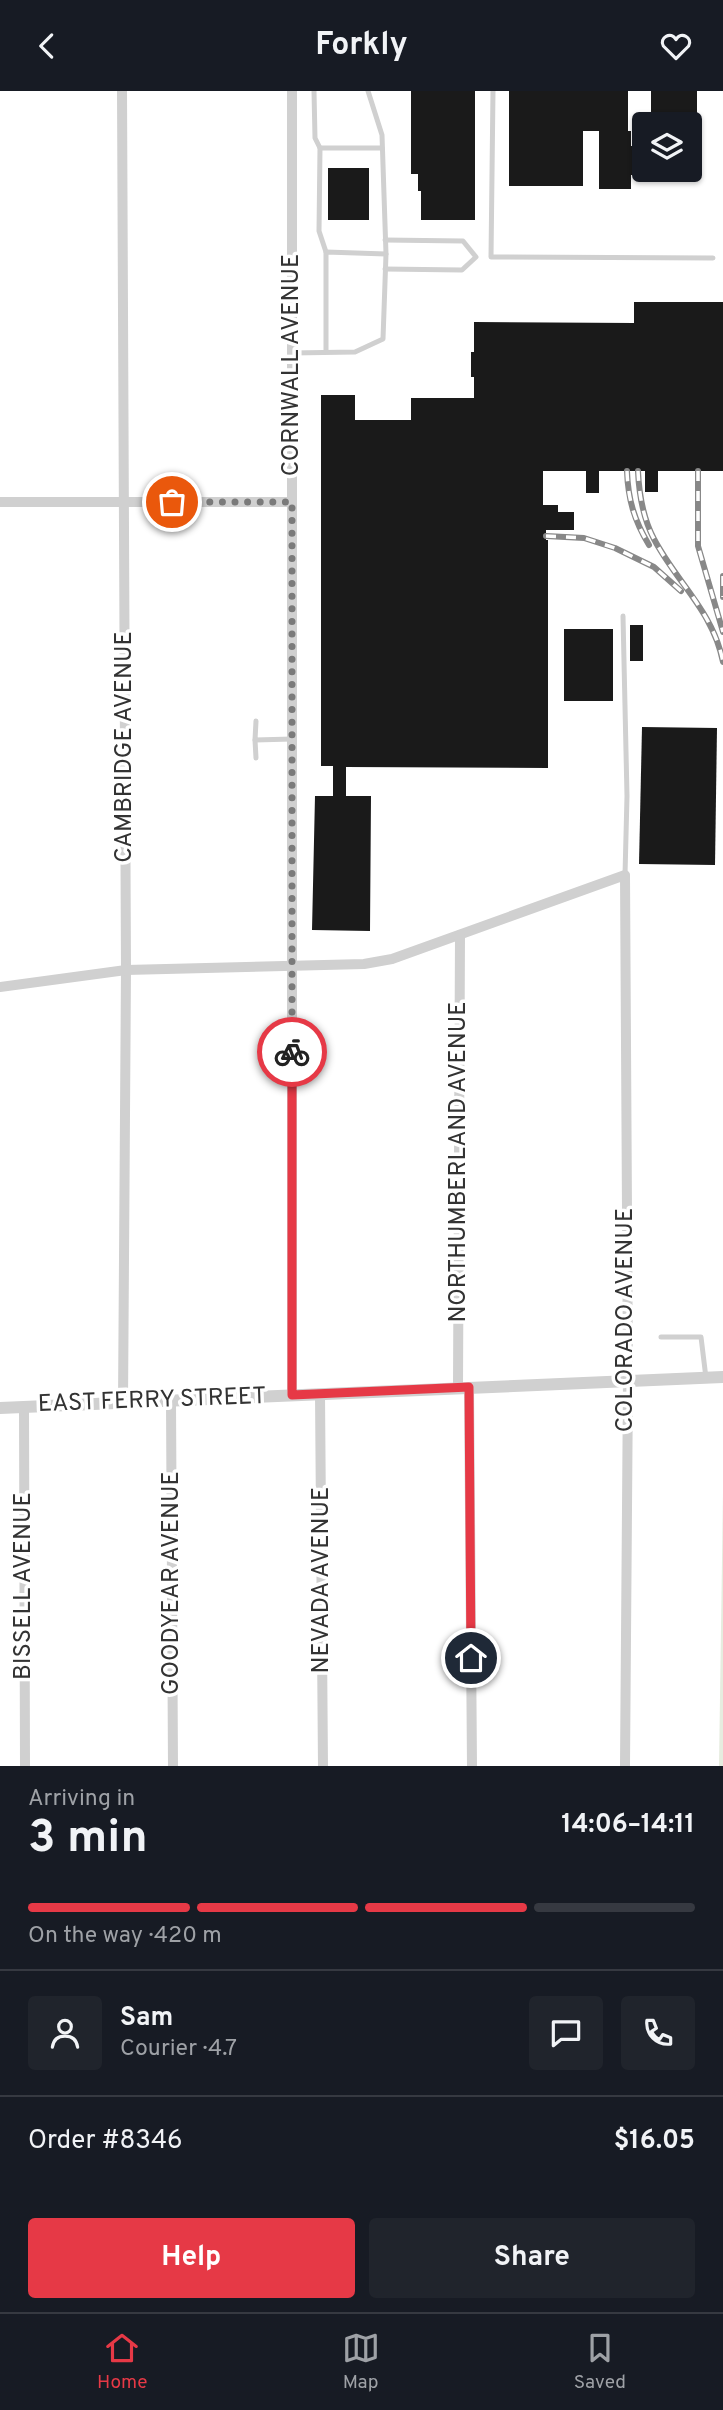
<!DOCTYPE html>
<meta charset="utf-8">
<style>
body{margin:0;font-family:Overpass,sans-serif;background:#20242c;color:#f1f3f6;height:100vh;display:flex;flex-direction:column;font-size:26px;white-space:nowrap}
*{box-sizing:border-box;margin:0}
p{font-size:23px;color:#9ea1a6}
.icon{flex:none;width:38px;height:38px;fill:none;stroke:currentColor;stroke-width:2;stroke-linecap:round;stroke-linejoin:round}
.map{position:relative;height:1675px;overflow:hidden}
.details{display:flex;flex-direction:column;background:#171b24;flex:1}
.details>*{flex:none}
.tools{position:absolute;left:632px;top:21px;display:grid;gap:14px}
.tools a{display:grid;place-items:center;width:70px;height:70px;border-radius:7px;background:#171b24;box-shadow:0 2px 5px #0004;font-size:35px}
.pin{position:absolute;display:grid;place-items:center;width:60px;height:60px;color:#fff;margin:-30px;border:4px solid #fff;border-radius:50%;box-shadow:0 2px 7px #0007}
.courier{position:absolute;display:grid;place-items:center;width:70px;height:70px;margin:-35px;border:5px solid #e63946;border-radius:50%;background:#fff;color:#222;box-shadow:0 2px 9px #0007}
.overview em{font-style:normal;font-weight:700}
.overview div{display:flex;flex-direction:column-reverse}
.overview{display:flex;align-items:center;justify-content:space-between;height:119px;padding:0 28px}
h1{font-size:46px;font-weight:700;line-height:52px}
.bar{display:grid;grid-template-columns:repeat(4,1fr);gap:10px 7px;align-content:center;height:84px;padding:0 28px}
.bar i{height:9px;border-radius:5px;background:#363941}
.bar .on{background:#e63946}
.bar p{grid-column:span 4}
.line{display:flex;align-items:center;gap:18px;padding:0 28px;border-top:2px solid #363941}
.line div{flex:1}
.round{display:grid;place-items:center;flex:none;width:74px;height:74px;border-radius:7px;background:#20242c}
.primary-button{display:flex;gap:14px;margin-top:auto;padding:14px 28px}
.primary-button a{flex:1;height:80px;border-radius:7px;background:#e63946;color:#fff;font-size:28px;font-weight:700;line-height:80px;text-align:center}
.primary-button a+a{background:#20242c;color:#f1f3f6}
header{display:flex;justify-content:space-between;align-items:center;height:91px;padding:0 28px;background:#171b24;font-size:32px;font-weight:700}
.menu{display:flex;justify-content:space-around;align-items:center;height:98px;border-top:2px solid #363941;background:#171b24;font-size:19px;color:#9ea1a6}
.menu a{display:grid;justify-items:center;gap:4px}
.menu .on{color:#e63946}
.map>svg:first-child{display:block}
.green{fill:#e6ecdf}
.building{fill:#1a1a1a}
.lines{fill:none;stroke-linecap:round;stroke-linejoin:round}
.service{stroke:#d0d0d0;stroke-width:5}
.minor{stroke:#d0d0d0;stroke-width:10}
.tertiary{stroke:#d0d0d0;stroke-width:12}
.rail-casing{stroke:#888;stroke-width:6}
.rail{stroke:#fff;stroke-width:3.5;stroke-dasharray:10;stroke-linecap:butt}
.done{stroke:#7a7a7a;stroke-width:7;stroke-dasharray:0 12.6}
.route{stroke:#e63946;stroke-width:9}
.labels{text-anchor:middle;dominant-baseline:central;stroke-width:7;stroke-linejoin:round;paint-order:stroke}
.street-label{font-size:24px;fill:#333;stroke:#fff}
</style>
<header><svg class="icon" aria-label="back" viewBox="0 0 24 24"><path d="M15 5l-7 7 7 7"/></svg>Forkly<svg class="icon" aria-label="heart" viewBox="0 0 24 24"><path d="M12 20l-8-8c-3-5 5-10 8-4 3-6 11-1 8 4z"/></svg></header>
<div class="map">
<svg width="723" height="1675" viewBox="0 0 723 1675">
<rect width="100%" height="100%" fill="#fff"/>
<polygon class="green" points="723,1400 723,1675 719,1675"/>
<g class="building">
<polygon points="411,0 475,0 475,129 421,129 421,100 418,100 418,83 411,83"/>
<polygon points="509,0 628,0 628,40 631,40 631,55 644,55 644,79 666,79 666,84 631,84 631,98 599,98 599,40 583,40 583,95 509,95"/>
<polygon points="651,0 697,0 697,41 690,41 690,33 651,33"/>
<rect x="328" y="77" width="41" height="52"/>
<polygon points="634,211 723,211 723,380 658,380 658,401 645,401 645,380 599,380 599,402 586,402 586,380 543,380 543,414 558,414 558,421 574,421 574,439 546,439 546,449 548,449 548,677 346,676 346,705 371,705 370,840 312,839 315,705 333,705 333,675 321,675 321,304 355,304 355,329 411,329 411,307 474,307 474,286 471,286 471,261 474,261 474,231 634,232"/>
<rect x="630" y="534" width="13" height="36"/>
<rect x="564" y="538" width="49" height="72"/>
<polygon points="642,636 717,637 715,774 639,773"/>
</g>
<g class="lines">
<g class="service">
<polyline points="314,0 315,47 320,57"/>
<polyline points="493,0 491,166 713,167"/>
<polyline points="385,149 463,150 476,166 462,179 385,178"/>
<polyline points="326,161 319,140 320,57 382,57"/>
<polyline points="326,261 326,161 386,163"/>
<polyline points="292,262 355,261 383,248 386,163 382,44 368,0"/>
<polyline points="623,525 627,705 625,784"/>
<polyline points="256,630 255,649 292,648"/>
<polyline points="255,649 256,667"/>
<polyline points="661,1246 701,1246 706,1287"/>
</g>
<g class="minor">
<polyline points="122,0 126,879 123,1312"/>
<polyline points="0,411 292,411"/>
<polyline points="0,896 126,879 364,873 392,868 625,784 628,1289 625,1675"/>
<polyline points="469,1296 472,1675"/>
<polyline points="458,1297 460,844"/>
<polyline points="320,1303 323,1675"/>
<polyline points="292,1304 292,0"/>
<polyline points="171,1310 173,1675"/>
<polyline points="24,1316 25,1675"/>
</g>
<polyline class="tertiary" points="0,1317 723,1286"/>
<defs>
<g id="rail">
<path d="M 627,380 C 628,408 634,429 649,454"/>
<path d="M 638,380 C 639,403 643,427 654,448 C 677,492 713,520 723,571"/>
<polyline points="698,380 698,455 723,541"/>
<polyline points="546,445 584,447 615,457 654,476 681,500"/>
<polyline points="723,485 723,506"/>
</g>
</defs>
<use href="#rail" class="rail-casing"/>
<use href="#rail" class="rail"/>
</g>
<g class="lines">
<polyline class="done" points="172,411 292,411 292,961"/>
<polyline class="route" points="292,961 292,1304 469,1296 471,1567"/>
</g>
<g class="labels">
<g class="street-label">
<text transform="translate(292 274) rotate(-90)">CORNWALL AVENUE</text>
<text transform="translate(125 656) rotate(-90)">CAMBRIDGE AVENUE</text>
<text transform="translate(459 1071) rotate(-90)">NORTHUMBERLAND AVENUE</text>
<text transform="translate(626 1229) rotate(-90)">COLORADO AVENUE</text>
<text transform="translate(152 1310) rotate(-2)">EAST FERRY STREET</text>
<text transform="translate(322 1489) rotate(-90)">NEVADA AVENUE</text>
<text transform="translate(172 1492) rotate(-90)">GOODYEAR AVENUE</text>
<text transform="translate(24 1495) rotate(-90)">BISSELL AVENUE</text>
</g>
</g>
</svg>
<div class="tools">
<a><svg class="icon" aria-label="layers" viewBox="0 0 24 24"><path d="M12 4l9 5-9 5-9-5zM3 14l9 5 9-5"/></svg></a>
</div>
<div class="pin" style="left:172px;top:411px;background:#ea580c"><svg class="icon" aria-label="bag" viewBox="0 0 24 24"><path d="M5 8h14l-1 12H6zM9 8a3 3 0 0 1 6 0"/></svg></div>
<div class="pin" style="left:471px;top:1567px;background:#1f2937"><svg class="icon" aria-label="home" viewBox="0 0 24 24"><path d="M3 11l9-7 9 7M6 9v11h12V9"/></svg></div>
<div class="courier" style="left:292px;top:961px"><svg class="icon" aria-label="bike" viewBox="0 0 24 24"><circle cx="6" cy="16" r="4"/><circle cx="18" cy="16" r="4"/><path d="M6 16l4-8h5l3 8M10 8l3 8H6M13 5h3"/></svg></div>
</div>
<section class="details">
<div class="overview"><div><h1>3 min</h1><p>Arriving in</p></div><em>14:06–14:11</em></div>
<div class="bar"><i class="on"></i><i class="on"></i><i class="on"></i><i></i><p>On the way · 420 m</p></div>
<div class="line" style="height:126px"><a class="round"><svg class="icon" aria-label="person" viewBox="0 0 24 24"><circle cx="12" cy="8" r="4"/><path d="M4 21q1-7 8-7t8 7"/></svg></a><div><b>Sam</b><p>Courier · 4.7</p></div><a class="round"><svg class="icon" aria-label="chat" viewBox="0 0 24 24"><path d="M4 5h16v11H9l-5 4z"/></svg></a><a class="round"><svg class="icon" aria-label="phone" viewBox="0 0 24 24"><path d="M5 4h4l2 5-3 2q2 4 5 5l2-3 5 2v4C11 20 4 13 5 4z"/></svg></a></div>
<div class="line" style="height:91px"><div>Order #8346</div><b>$16.05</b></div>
<div class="primary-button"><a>Help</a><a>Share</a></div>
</section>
<nav class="menu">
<a class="on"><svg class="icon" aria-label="home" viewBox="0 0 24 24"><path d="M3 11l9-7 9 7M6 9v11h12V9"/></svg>Home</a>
<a><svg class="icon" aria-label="map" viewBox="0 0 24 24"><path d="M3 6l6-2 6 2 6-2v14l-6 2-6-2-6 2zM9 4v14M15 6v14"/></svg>Map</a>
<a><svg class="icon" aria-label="saved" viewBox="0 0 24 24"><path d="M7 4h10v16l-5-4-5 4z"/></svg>Saved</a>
</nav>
